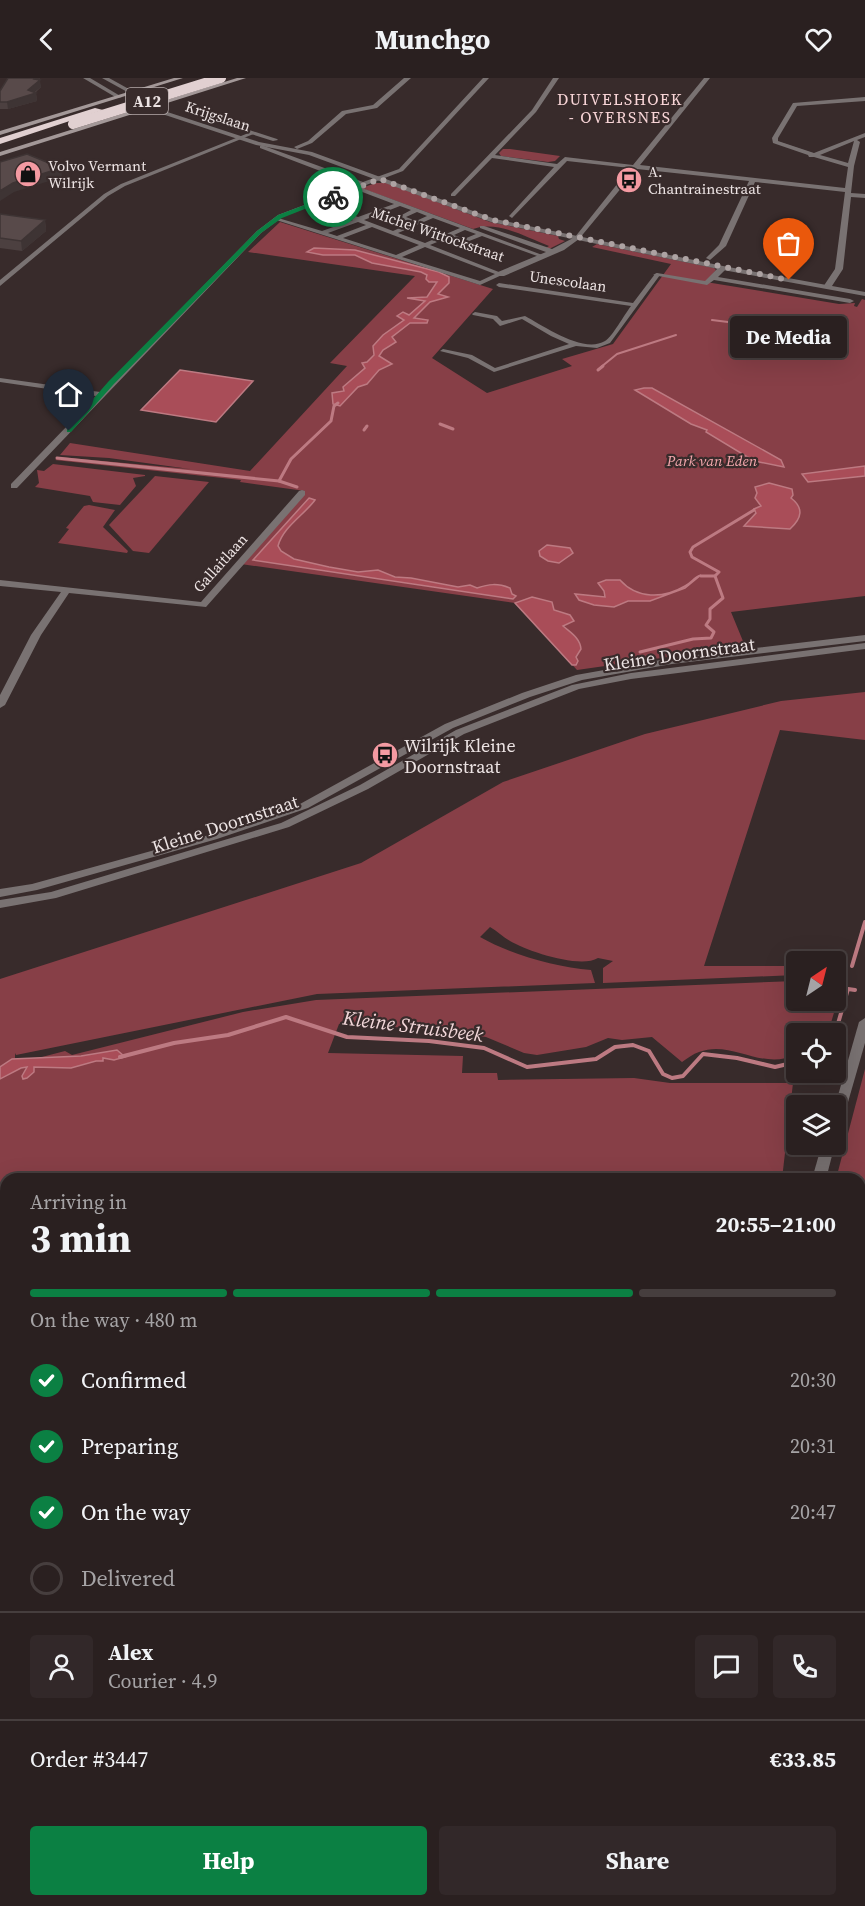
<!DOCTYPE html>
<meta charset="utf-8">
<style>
body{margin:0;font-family:"Source Serif 4",serif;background:#322829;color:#f1f3f6;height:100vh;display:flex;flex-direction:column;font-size:22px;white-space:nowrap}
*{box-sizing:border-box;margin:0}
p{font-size:20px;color:#a5a3a5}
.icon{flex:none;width:33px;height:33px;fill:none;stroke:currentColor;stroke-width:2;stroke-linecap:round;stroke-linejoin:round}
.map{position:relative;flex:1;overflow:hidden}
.drawer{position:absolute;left:0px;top:1095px;width:866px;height:734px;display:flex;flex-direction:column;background:#2a2020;border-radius:18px 18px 0 0;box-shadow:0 6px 24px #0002,0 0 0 2px #463e3e}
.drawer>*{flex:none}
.needle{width:39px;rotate:35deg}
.buttons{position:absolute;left:786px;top:873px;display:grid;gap:12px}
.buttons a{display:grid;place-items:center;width:60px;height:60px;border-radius:6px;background:#2a2020;box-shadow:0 6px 24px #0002,0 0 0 2px #463e3e;font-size:30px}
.pin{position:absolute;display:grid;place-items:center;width:51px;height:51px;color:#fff;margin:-62px -26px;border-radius:50% 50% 50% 0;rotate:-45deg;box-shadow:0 0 6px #0007}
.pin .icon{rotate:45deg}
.courier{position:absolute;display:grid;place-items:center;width:60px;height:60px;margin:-30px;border:4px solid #0b8043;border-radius:50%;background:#fff;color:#222;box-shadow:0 2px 8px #0007}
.bubble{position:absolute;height:42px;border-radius:6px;background:#2a2020;box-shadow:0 6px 24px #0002,0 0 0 2px #463e3e;font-size:20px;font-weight:700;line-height:42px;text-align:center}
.head em{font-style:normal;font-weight:700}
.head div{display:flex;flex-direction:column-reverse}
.head{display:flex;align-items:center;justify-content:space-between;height:102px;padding:0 30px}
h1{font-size:39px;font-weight:700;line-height:45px}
.bar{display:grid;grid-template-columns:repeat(4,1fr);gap:9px 6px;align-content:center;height:72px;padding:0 30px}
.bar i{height:8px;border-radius:4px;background:#463e3e}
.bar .selected{background:#0b8043}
.bar p{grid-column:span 4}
.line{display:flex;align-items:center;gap:15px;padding:0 30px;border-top:2px solid #463e3e}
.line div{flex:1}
.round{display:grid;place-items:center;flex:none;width:63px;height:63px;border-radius:6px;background:#322829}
ol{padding:0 30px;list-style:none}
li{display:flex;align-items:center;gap:18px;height:66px}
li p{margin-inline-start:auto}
li .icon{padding:6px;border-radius:50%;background:#0b8043;color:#fff;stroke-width:4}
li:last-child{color:#a5a3a5}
li i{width:33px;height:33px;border:3px solid #463e3e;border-radius:50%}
.action{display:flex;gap:12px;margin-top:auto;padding:12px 30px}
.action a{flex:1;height:69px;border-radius:6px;background:#0b8043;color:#fff;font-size:24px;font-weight:700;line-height:69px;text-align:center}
.action a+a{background:#322829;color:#f1f3f6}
header{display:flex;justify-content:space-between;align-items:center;height:78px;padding:0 30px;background:#2a2020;font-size:27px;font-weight:700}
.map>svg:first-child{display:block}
.green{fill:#873f47}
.water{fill:#a94d58;stroke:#bd7a82;stroke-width:1.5}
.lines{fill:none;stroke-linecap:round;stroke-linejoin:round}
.stream-far2{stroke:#bd7a82;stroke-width:2}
.stream-far1{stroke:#bd7a82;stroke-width:3}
.stream{stroke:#bd7a82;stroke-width:4}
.pedestrian{fill:#797272;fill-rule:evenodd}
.minor{fill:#797272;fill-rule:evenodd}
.tertiary{fill:#797272;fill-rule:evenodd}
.secondary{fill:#a39898;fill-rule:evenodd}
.motorway{fill:#e1d0d1;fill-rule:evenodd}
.motorway-bridge{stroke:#e1d0d1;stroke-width:10}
.wall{fill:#4c4040}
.shaded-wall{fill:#3e3434}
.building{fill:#584a4a;stroke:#3e3434;stroke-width:1.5}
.route{fill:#0b8043}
.done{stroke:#ada3a3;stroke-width:6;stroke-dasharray:0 10.8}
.labels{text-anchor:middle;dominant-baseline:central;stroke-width:4.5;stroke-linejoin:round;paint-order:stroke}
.far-street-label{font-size:15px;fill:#ece3e3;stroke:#382b2b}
.far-poi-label{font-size:15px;fill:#ece3e3;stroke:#382b2b;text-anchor:start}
.far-park-label{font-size:15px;font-style:italic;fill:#f3a6ac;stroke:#382b2b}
.far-neighbourhood-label{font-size:16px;letter-spacing:1.5px;fill:#f8d5d7;stroke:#382b2b}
.shield{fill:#382b2b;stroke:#b6acac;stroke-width:1.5}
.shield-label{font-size:16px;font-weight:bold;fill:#ece3e3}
.street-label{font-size:18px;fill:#ece3e3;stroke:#382b2b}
.poi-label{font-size:18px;fill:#ece3e3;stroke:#382b2b;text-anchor:start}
.water-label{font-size:20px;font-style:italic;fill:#f2d7d9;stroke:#382b2b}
</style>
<header><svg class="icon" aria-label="back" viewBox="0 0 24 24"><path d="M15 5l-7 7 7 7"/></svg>Munchgo<svg class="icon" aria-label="heart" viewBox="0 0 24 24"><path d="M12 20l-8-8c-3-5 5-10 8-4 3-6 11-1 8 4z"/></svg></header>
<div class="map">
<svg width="865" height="1828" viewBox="0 0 865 1828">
<rect width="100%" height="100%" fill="#382b2b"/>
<g class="green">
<polygon points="503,71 510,71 560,78 555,83 548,84 501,78 499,75"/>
<path d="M 376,105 L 387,105 L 490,144 L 558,158 L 559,161 L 565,163 L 549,171 L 546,170 L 549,168 C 526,159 497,142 473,151 L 361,110 Z"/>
<polygon points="280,144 493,211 432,280 487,315 572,288 562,281 613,266 671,186 592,169 597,166 714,190 716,192 706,204 712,205 839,226 855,225 854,228 857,229 862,221 865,222 865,518 731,534 745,568 577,592 515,525 241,486 305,413 240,404 241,402 55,382 59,379 190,391 109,380 60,377 70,365 250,393 347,288 330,285 415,198 248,174"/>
<polygon points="53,386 145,397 145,398 133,400 136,408 120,427 93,424 90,418 35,409 39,405 37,392 44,393"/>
<polygon points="155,398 209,404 149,475 133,473 109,447"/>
<polygon points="89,427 115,432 103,449 128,473 127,475 58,465 69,451 66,450 84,428"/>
<path d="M 865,614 L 865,662 L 780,652 L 704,888 L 796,888 L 796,897 L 603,905 L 603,890 L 613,883 L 598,880 C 580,891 527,873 510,863 C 503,859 497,853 490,849 L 480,859 C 512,877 555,889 591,892 L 595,905 L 317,916 L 16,977 L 15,975 L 15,986 L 65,973 L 72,977 L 243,934 L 316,922 L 796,903 L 796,922 L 836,922 L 836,903 L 843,904 L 828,955 L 796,956 L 796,976 C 763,994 732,961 699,974 C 693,976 688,980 682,984 L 652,959 L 622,962 L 608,960 L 586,969 L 537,977 L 524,975 L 486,959 L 428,951 L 339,946 L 328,975 L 463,978 L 462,995 L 497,995 L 498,1002 L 634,1000 L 670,1005 L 793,1005 L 782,1101 L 6,1101 L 6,1275 L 0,1276 L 0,901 L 361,785 L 503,704 L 645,656 L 781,623 Z"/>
<polygon points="865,991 865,1390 860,1388 860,1101 836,1101"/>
<polygon points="6,1391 6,1458 0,1458 0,1394"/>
</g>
<g class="water">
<polygon points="314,170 355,172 439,194 449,199 449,205 438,216 448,219 430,224 414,240 428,242 427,245 410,245 392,259 396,264 383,272 379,278 392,286 379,292 367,306 358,309 340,328 333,326 332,315 344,313 343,309 365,290 362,285 367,284 374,277 373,268 383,257 404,242 397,238 403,234 409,237 425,223 407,220 427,219 437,204 429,204 426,201 427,197 421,194 372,185 355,177 323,177 307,174"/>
<polygon points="180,292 253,303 216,344 141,332"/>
<polygon points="644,310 652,310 781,382 784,389 754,383 706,354 707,352 691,346 635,312"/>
<polygon points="865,388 865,398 808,404 802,396"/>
<path d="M 769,405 L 792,411 L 793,417 L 791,420 C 804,430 802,440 790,451 L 744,448 L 756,435 L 754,431 L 761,428 L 755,420 L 757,415 L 755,409 Z"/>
<path d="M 309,420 L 315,422 C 304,437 283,449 278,468 L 281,473 L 294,481 L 329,489 L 358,494 L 378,492 L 395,499 L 411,500 L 458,509 L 470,507 L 477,510 C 489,506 497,505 510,510 L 512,516 L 516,518 L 513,521 L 253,482 Z"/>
<polygon points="547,467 570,470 573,475 559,485 548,483 540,478 539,473"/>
<path d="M 701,497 L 685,510 L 650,523 L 628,523 L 614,529 L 594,527 L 579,522 L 575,516 L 605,519 L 604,513 L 598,505 L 606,502 L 620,502 C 637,521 663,521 685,508 C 692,504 694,499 701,497 Z"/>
<path d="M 532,519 L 552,524 L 554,532 L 570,537 L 574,543 L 563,548 C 571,555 580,560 581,571 L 576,579 L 578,583 L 576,587 L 572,587 L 515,525 Z"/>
<polygon points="117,972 125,979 114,982 103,980 103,983 96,983 71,990 34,989 34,994 27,1000 23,1001 22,998 27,989 21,990 0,1001 0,989 12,981 81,978"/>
</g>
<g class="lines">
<g class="stream-far2">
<polyline points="712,242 736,245"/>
<polyline points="740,246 770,252 810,252"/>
<polyline points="601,289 617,276 676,257"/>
</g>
<g class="stream-far1">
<polyline points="598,292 603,288"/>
<polyline points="440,346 453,351"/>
<polyline points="364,352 367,348"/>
<polyline points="57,380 279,403 297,409"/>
<polyline points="279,403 291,381 331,343 334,328 338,325"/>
<polyline points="701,498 715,498 719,494 692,479 690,474 693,469 754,432"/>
<polyline points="640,574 693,561 711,560 714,554 706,547 710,541 710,531 723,520 715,498"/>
</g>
<g class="stream">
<polyline points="852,888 865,844"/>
<polyline points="835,956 848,911 855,912"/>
<polyline points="120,979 174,965 228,957 286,939 347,959 429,963 484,970 527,989 596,981 615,969 633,967 649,973 663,996 672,1000 683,998 703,976 737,980 775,989 796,984"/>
</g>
<g class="pedestrian">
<path d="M 359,107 L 362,110 L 545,178 L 540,179 L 482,158 L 464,165 L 449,159 L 430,167 L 504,196 L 480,207 L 273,141 L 278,140 L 322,153 L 353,142 L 313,126 L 313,124 L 317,124 L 358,139 L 394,126 L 357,112 L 356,109 ZM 400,128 L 411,132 L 398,139 L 411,145 L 393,153 L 364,142 ZM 417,134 L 427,138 L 416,143 L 406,139 ZM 433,140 L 460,150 L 425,165 L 398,155 ZM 358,144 L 366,147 L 337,158 L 328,155 ZM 372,149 L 419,167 L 396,177 L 343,160 ZM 465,152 L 476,156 L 464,161 L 454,157 ZM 425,169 L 495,196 L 480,203 L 402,179 Z"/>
<path d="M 657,195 L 660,197 L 610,265 L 597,270 L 576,268 L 494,294 L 468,280 L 440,273 L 443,271 L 472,277 L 495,290 L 569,266 L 551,258 L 522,241 L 500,248 L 493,241 L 473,237 L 472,236 L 475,234 L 497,238 L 502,243 L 525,238 C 544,248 583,276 605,263 C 613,258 624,237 631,228 L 499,209 L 496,207 L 499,205 L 633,225 L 655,196 Z"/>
</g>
<g class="minor">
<polygon points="404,0 411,0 377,30 346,36 312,65 297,71 294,69 308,63 342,33 373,27"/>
<polygon points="483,0 489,0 403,93 282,139 261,155 17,410 11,410 11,406 96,318 0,304 0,300 100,314 257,153 278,137 357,107 260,70 260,68 264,68 363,104 399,91"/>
<path d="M 553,0 L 559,0 L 536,34 L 495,77 L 557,86 L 565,79 L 633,87 L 704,0 L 710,0 L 640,87 L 845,110 L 848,89 L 814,79 L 809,79 L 808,77 L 773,65 L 772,60 L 793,25 L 865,19 L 865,23 L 797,28 L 778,60 L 778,63 L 814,75 L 865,55 L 865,59 L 857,62 L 860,64 L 854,88 L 851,115 L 865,116 L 865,120 L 851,119 L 843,191 L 830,211 L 823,209 L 835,191 L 845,114 L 755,104 L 726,168 L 710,182 L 706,180 L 719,167 L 749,103 L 637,91 L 579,161 L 564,172 L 504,198 L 498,198 L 498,194 L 546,174 L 480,150 L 480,148 L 484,148 L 552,171 L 575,159 L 630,90 L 567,83 L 512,140 L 509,138 L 510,137 L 554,89 L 492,80 L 455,118 L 451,118 L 451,116 L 532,32 ZM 854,63 L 848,85 L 820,77 Z"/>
<polygon points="251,54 256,55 125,108 108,118 0,208 0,202 104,116 121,106"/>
<polygon points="720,188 727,190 718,199 850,221 854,223 850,225 714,202 707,207 653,197 657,195 705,203"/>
<polygon points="302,412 305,413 305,417 206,529 69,515 41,557 5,627 0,630 0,617 31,557 61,514 0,508 0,502 201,524 299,413"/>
<rect x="0" y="1304" width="6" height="12"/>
<polygon points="0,1643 6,1644 6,1660 0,1659"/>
</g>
<g class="tertiary">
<polygon points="83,0 90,0 122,19 117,20"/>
<polygon points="102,0 109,0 136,15 131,16"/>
<polygon points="149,28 259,64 312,74 495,141 723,188 865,214 865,218 723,192 491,144 309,77 256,67 147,31"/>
<polygon points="234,47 277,61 278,62 273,63 232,50 232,48"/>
<polygon points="865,557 865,563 672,586 582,602 530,619 453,650 308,730 217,761 37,812 0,819 0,811 32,806 209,757 300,726 445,646 522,615 576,597 672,580"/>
<polygon points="865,565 865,571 631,601 579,611 464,656 368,711 289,749 56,820 0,830 0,822 51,814 281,745 360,707 456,652 572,607 631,595"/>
<polygon points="865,940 865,965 842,1045 841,1048 836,1050 835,1028 859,944"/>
<polygon points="822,1066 835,1066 826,1101 812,1101"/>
<polygon points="860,1695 865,1697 865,1714 860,1712"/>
<polygon points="588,1822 606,1822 604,1828 586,1828"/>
</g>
<g class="secondary">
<polygon points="174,0 183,0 0,57 0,53"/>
<polygon points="237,0 246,0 0,78 0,74"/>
</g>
<polygon class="motorway" points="95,30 103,32 0,66 0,60"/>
<polyline class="motorway-bridge" points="73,46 221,0"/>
</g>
<g class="wall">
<polygon points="8,0 40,0 39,2 41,9 35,15 36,15 37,23 8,31 0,31 0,13"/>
<polygon points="0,136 45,142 46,153 22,173 0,170"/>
</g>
<g class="shaded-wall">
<polygon points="35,0 40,0 38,4 40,2 41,9 32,16 36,15 37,23 8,31 7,24 28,12"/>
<polygon points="61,90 62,99 14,114 0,123 0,113 13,105"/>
<polygon points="45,142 46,153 22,173 21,163"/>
</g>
<g class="building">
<polygon points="8,0 35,0 34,1 40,2 28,12 36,15 7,24 0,24 0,13"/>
<polygon points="27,76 61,90 13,105 0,113 0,84"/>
<polygon points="0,136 45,142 21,163 0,160"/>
</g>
<polygon class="route" points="331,117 335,119 282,140 261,155 113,307 71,354 67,354 67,351 108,304 257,153 278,137"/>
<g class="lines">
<polyline class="done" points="333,119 380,101 493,142 789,202"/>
</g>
<defs>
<symbol id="shop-disc" viewBox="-11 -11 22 22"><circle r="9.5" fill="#f49aa2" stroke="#382b2b"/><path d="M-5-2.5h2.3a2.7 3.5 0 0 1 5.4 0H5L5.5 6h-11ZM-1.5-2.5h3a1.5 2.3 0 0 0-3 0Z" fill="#111"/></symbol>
<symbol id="bus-disc" viewBox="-11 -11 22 22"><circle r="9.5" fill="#f49aa2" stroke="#382b2b"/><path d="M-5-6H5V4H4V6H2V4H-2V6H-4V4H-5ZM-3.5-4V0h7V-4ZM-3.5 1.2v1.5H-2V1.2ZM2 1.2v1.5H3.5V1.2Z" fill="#111"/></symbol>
</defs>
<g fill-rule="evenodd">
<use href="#shop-disc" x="13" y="81" width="30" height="30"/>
<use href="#bus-disc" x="614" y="87" width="30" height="30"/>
<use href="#bus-disc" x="370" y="662" width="30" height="30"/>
</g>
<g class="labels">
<g class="far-street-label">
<text transform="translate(218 38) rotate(18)">Krijgslaan</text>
<text transform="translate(438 156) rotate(19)">Michel Wittockstraat</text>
<text transform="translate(568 203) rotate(8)">Unescolaan</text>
<text transform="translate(220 485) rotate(-48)">Gallaitlaan</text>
</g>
<g class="far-poi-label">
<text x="48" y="87">Volvo Vermant<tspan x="48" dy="17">Wilrijk</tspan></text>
<text x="648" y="93">A.<tspan x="648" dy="17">Chantrainestraat</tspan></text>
</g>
<g class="far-park-label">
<text x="712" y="382">Park van Eden</text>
</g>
<g class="far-neighbourhood-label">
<text x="620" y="21">DUIVELSHOEK<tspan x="620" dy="18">- OVERSNES</tspan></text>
</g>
<rect class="shield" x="126" y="10" width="42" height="26" rx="4.5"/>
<g class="shield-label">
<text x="147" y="23">A12</text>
</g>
<g class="street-label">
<text transform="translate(679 576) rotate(-8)">Kleine Doornstraat</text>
<text transform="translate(225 746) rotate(-18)">Kleine Doornstraat</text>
</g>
<g class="poi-label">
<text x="404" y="667">Wilrijk Kleine<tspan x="404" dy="21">Doornstraat</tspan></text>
</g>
<g class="water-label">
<text transform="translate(413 948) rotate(7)">Kleine Struisbeek</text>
</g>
</g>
</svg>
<div class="buttons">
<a><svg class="needle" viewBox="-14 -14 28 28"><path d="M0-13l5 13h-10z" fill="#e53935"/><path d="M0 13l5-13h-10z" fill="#a5a3a5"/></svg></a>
<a><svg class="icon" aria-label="locate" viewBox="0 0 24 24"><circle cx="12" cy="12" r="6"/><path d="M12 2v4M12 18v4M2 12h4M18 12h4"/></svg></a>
<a><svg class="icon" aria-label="layers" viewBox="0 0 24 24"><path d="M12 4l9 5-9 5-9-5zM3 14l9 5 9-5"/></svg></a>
</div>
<div class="pin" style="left:789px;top:202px;background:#ea580c"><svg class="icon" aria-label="bag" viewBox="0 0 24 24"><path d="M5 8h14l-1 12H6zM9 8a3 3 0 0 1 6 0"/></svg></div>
<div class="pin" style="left:69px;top:353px;background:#1f2937"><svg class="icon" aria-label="home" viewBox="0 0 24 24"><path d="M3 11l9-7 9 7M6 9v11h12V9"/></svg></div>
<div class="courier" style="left:333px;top:119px"><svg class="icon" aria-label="bike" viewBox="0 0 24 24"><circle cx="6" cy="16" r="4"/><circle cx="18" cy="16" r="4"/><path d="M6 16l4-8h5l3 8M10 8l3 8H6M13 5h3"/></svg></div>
<div class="bubble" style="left:730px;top:238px;width:117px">De Media</div>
<section class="drawer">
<div class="head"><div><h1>3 min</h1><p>Arriving in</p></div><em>20:55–21:00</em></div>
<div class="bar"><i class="selected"></i><i class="selected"></i><i class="selected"></i><i></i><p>On the way · 480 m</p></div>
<ol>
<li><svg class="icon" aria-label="check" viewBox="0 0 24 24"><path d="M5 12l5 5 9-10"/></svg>Confirmed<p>20:30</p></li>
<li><svg class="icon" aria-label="check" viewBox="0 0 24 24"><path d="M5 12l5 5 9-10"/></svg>Preparing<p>20:31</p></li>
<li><svg class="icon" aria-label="check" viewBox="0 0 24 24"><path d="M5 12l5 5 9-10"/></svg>On the way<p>20:47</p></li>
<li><i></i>Delivered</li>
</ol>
<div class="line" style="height:108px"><a class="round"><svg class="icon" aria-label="person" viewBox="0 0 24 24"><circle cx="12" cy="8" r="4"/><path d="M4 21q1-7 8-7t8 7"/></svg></a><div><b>Alex</b><p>Courier · 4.9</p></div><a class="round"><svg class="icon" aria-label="chat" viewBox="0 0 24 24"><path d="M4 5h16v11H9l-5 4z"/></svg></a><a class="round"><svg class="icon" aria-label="phone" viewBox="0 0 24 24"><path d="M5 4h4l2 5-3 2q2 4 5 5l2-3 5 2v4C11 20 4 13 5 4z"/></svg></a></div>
<div class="line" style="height:78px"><div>Order #3447</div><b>€33.85</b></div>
<div class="action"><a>Help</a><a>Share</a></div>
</section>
</div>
